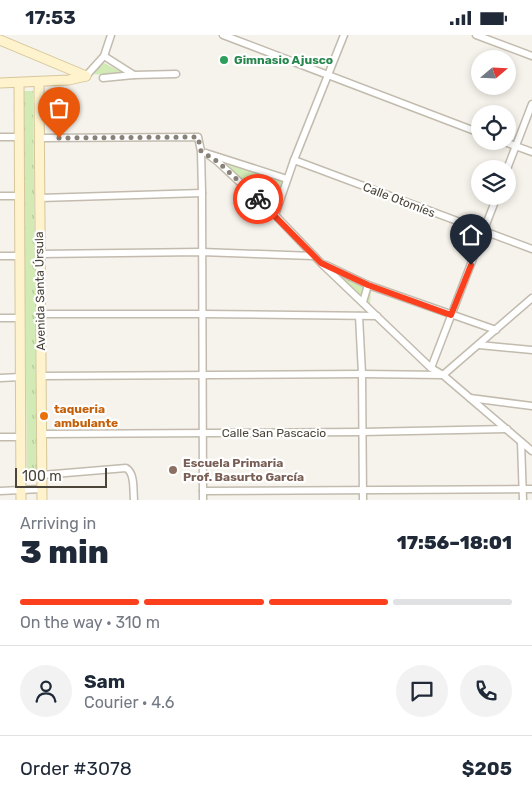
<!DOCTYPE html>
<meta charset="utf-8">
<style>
body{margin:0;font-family:Rubik,sans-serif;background:#f2f2f3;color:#1f2937;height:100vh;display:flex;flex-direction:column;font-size:19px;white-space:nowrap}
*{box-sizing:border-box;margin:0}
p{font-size:16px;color:#747a83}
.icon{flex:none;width:28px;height:28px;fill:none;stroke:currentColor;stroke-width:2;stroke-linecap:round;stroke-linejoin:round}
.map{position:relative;height:465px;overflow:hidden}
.side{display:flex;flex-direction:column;background:#fff;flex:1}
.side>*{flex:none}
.needle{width:32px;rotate:71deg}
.buttons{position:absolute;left:471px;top:15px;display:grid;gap:10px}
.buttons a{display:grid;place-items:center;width:45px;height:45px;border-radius:50%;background:#fff;box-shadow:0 2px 8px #0003;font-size:25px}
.scale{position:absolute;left:15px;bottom:12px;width:92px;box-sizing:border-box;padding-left:5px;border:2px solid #4b4439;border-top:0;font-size:14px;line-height:18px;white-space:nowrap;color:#4b4439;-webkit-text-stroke:4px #fff;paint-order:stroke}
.pin{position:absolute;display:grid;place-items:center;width:42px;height:42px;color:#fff;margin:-51px -21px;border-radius:50% 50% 50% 0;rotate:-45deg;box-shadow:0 0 5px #0007}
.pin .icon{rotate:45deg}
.courier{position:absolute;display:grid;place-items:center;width:50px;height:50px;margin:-25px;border:4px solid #fc3f1d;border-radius:50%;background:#fff;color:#222;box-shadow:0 1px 6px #0007}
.head em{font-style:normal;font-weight:800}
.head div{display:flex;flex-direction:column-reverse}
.head{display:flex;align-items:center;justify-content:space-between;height:85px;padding:0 20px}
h1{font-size:32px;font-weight:800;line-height:38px}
.bar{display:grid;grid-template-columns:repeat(4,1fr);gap:8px 5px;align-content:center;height:60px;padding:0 20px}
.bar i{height:6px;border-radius:4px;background:#e0e1e3}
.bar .current{background:#fc3f1d}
.bar p{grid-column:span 4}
.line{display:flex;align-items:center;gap:12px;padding:0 20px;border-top:1px solid #e0e1e3}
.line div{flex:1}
.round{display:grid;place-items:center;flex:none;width:52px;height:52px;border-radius:26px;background:#f2f2f3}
.status{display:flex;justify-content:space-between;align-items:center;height:35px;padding:0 25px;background:#fff;direction:ltr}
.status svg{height:14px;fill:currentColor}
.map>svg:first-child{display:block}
.grass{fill:url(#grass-tufts)}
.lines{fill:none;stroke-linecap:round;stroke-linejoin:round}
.street-casing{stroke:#c2bbae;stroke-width:9}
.secondary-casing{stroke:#d6c79b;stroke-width:11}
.street{stroke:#fff;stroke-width:6}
.secondary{stroke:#fff3cd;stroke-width:9}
.done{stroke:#878178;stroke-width:5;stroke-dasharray:0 9}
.route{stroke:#fc3f1d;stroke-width:6}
.leisure-dot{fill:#2e9e5b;stroke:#fff;stroke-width:2}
.food-dot{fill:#e8710a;stroke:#fff;stroke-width:2}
.education-dot{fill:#8d6e63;stroke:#fff;stroke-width:2}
.labels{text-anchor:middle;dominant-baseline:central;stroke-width:4.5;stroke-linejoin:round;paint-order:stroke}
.leisure-label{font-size:12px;font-weight:bold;fill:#27864d;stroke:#fff;text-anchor:start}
.street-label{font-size:12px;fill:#4b4439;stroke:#fff}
.food-label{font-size:12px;font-weight:bold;fill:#c56008;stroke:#fff;text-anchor:start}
.education-label{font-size:12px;font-weight:bold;fill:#785e54;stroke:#fff;text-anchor:start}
</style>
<div class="status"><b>17:53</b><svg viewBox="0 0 49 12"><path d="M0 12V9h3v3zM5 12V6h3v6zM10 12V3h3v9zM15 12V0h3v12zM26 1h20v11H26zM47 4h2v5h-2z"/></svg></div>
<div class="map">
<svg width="532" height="465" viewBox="0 0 532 465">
<defs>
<pattern id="grass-tufts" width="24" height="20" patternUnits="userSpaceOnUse" patternTransform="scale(1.25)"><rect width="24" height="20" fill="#d2eab5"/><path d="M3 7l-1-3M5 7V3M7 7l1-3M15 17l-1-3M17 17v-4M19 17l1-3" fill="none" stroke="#b6ca9c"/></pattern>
</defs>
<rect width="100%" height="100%" fill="#f6f3ec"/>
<g class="grass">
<polygon points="102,27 124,38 103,40 93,39"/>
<polygon points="23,56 33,56 37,440 27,440"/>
<polygon points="225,127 282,145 273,175"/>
<polygon points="339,241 371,253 370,270"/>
</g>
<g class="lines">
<defs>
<g id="street">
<polyline points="223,0 480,98"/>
<polyline points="476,0 532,21"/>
<polyline points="104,21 134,40 176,39"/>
<polyline points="86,41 104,21 111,0"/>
<polyline points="103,43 134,40"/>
<polyline points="0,102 19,102"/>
<polyline points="40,103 198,102 201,116 202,158 203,465"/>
<polyline points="502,106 532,117"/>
<polyline points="206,118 218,127 275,180 321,228 431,333 443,340 532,416"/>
<polyline points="209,119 287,144"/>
<polyline points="294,125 532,214"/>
<polyline points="507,134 532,69"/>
<polyline points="0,161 20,161"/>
<polyline points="40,163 202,158"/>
<polyline points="275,180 294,125 344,0"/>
<polyline points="40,219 201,217 314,221"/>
<polyline points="0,221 20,221"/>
<polyline points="326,230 368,250 496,295"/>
<polyline points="363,267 368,250"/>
<polyline points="41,279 202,279 377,281"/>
<polyline points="359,281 362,339 363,465"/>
<polyline points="0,283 20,283"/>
<polyline points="479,310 532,315"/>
<polyline points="431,333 497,161"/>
<polyline points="41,341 362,339 443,340 532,263"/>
<polyline points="0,343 21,342"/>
<polyline points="470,363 532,371"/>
<polyline points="42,399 362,397 507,394"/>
<polyline points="0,402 21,402"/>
<polyline points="521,407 523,465"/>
<path d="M 42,440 L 126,433 C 135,438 133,455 134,465"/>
<polyline points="0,456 42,454"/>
<polyline points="203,456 532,454"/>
</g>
<g id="secondary">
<polyline points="0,5 86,41"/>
<polyline points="0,48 69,45 86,41"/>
<polyline points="19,48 21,465"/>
<polyline points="39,48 42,465"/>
</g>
</defs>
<use href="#street" class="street-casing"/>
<use href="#secondary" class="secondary-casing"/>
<use href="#street" class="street"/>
<use href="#secondary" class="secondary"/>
</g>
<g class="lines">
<polyline class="done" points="59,103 198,102 201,116 218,127 258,164"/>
<polyline class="route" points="258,164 321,228 368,250 451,280 471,230"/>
</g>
<circle class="leisure-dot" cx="224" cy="25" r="5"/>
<circle class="food-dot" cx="44" cy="381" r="5"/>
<circle class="education-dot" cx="173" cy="435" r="5"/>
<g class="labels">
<g class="leisure-label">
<text x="234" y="25">Gimnasio Ajusco</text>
</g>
<g class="street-label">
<text transform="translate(399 165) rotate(21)">Calle Otomíes</text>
<text transform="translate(40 256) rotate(-91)">Avenida Santa Úrsula</text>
<text x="274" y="398">Calle San Pascacio</text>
</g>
<g class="food-label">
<text x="54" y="374">taqueria<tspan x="54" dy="14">ambulante</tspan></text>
</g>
<g class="education-label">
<text x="183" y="428">Escuela Primaria<tspan x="183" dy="14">Prof. Basurto García</tspan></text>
</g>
</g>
</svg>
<div class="buttons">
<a><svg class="needle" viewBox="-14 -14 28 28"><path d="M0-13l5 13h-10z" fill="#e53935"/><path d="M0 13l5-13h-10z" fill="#747a83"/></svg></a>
<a><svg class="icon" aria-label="locate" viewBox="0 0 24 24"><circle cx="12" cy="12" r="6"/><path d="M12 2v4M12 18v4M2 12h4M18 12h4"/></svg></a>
<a><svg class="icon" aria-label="layers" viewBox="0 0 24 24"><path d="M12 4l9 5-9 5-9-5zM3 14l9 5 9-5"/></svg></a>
</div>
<div class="scale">100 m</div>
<div class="pin" style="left:59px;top:103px;background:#ea580c"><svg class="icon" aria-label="bag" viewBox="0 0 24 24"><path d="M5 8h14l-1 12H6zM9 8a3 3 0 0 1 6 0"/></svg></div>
<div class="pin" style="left:471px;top:230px;background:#1f2937"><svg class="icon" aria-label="home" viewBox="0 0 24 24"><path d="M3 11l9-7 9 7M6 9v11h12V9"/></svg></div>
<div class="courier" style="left:258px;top:164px"><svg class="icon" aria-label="bike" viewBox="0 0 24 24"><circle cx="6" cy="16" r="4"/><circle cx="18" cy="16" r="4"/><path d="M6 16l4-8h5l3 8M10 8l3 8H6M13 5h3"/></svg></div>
</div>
<section class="side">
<div class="head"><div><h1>3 min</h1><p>Arriving in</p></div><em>17:56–18:01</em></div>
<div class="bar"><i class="current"></i><i class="current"></i><i class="current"></i><i></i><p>On the way · 310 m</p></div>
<div class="line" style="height:90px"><a class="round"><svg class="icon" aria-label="person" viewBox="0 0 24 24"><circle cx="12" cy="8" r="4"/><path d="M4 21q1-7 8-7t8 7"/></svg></a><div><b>Sam</b><p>Courier · 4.6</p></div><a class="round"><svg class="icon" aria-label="chat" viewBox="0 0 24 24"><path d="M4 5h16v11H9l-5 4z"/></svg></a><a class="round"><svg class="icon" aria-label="phone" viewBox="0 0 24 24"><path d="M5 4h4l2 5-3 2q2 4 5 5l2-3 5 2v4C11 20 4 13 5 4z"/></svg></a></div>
<div class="line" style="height:65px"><div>Order #3078</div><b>$205</b></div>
</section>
